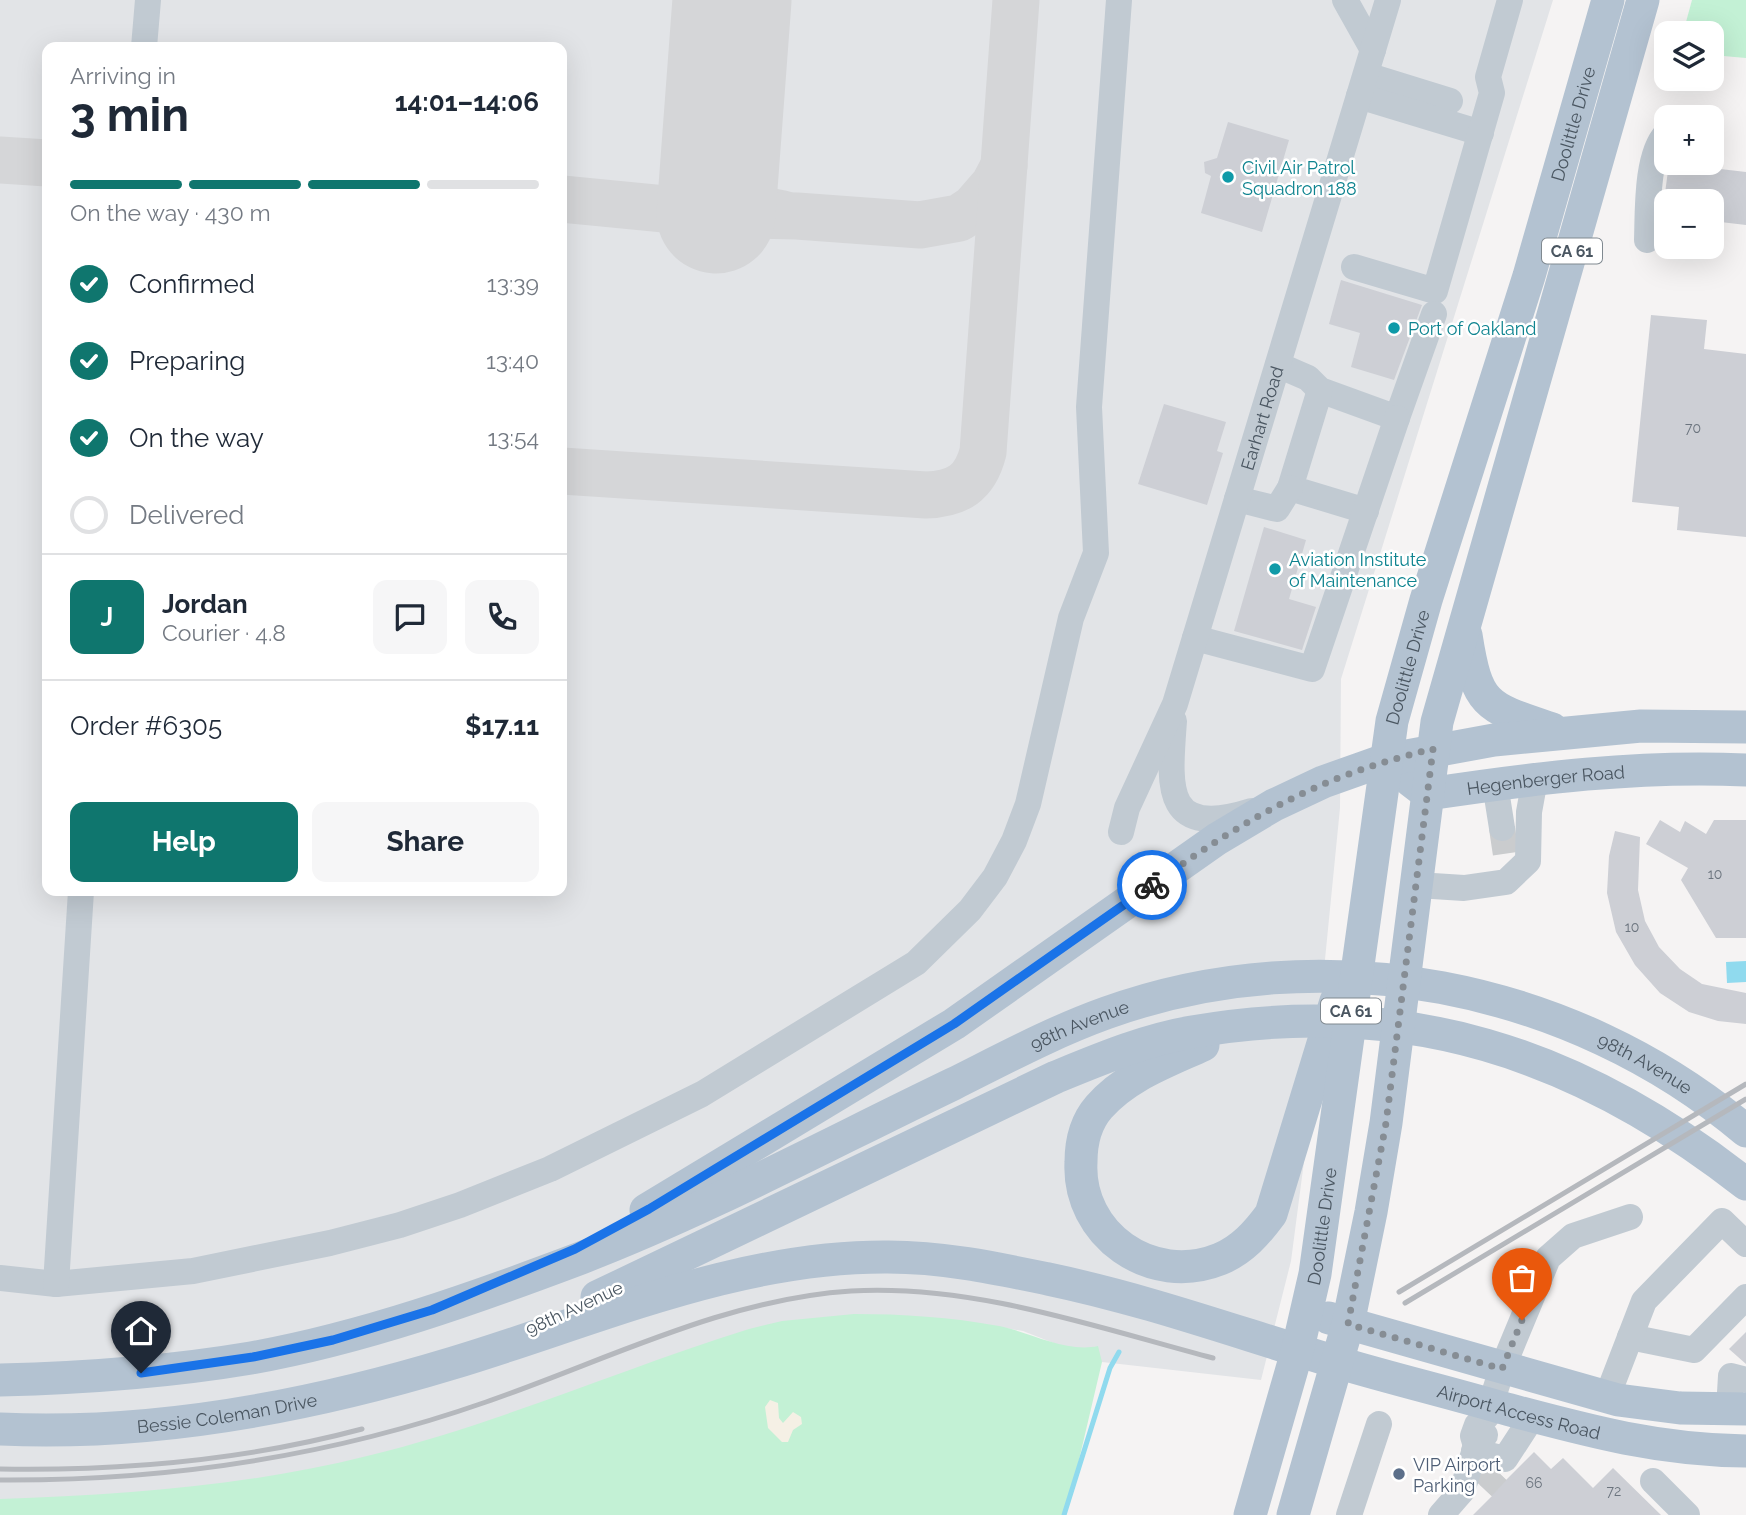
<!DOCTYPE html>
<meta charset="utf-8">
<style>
body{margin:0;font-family:Raleway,sans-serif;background:#f6f6f7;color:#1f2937;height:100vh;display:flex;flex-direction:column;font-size:26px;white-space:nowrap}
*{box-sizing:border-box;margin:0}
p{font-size:23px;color:#747a83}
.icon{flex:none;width:38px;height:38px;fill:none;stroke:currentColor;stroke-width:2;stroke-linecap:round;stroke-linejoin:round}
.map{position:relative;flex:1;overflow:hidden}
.sheet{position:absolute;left:42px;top:42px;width:525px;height:854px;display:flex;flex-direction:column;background:#fff;border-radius:14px;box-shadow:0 7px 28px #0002}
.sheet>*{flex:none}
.buttons{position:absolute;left:1654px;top:21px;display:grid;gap:14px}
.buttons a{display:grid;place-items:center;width:70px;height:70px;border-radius:14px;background:#fff;box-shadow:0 7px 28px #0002;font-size:35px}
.pin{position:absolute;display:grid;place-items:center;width:60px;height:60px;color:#fff;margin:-72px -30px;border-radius:50% 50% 50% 0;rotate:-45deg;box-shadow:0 0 7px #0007}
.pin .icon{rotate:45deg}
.courier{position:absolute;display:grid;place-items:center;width:70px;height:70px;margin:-35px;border:5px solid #1a73e8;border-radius:50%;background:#fff;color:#222;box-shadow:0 2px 9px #0007}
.headline em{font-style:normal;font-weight:700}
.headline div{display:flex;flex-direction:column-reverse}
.headline{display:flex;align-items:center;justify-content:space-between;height:119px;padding:0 28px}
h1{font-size:46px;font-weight:700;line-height:52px}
.bar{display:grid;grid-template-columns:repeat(4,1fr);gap:10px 7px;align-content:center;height:84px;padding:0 28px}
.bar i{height:9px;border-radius:5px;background:#e0e1e3}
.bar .active{background:#0f766e}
.bar p{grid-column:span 4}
.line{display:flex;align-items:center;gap:18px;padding:0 28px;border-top:2px solid #e0e1e3}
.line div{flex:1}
.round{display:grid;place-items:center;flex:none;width:74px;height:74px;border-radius:14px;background:#f6f6f7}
ol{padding:0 28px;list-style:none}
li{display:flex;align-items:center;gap:21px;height:77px}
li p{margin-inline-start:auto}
li .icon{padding:7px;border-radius:50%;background:#0f766e;color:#fff;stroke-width:4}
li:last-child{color:#747a83}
li i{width:38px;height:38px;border:4px solid #e0e1e3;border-radius:50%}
.primary-button{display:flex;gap:14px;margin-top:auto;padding:14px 28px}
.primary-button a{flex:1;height:80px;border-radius:14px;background:#0f766e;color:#fff;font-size:28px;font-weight:700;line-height:80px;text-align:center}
.primary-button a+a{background:#f6f6f7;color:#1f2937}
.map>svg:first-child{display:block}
.airport{fill:#e2e4e7;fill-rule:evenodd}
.green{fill:#c3f1d5}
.sand{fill:#f5f0e5}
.water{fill:#90daee}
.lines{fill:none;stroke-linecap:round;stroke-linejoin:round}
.stream{stroke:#90daee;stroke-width:5}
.taxiway{stroke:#d5d6d8;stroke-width:47}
.runway{stroke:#d5d6d8;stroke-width:119}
.building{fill:#cdcfd5}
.minor-tunnel{stroke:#caccce;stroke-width:26;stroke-dasharray:26 13;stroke-linecap:butt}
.minor{stroke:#c1cad2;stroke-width:26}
.major{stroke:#b3c2d1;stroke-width:33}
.rail{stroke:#b5b8bd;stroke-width:5}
.done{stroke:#868d94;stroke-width:7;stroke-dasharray:0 12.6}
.route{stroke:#1a73e8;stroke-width:9}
.culture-dot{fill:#0f9aa8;stroke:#fff;stroke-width:2.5}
.service-dot{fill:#5c6f8a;stroke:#fff;stroke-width:2.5}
.labels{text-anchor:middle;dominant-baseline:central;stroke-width:5;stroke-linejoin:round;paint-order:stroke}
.number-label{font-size:14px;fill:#6b747e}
.shield{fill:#fff;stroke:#808990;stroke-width:2}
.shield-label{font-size:16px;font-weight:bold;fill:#4a5661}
.street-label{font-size:18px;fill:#4a5661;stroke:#fff}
.culture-label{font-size:18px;fill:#0d838f;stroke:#fff;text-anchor:start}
.service-label{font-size:18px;fill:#4e5e75;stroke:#fff;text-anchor:start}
</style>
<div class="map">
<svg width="1746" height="1515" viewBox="0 0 1746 1515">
<rect width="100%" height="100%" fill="#f5f3f3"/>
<path class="airport" d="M 0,0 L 1553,0 L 1341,679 L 1340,808 L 1308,1131 L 1291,1261 L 1261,1380 L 1102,1362 L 1023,1331 L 976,1323 L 572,1396 L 349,1465 L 233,1486 L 0,1503 ZM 47,47 L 562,47 L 562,891 L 47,891 Z"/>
<g class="green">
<polygon points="1692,0 1746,0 1746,58 1712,55 1712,33 1683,33"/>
<path d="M 854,1314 C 903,1314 950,1317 999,1326 C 1030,1332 1066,1353 1098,1346 L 1102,1362 L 1066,1515 L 0,1515 L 0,1499 C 123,1495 247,1486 367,1456 C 498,1424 621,1369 749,1329 L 782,1321 Z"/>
</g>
<polygon class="sand" points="770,1400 778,1403 779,1418 783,1423 793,1412 801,1417 802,1424 793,1430 788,1442 782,1442 768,1428 765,1407"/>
<polygon class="water" points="1746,961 1746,982 1727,983 1726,962"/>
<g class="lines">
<polyline class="stream" points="1064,1515 1110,1368 1119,1352"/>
<g class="taxiway">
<path d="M 722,136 C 732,181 731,206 783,214"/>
<polyline points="0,160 47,163"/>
<polyline points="562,199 716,214 797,216 920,225 959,218 974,208 994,185 1004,166"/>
<path d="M 562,471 L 926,495 C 958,494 975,483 983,452 L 1016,0"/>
</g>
<polyline class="runway" points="716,214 732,0"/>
</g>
<g class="building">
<polygon points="1228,122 1289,140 1262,232 1201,213 1211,176 1205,173 1204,162 1217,158"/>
<polygon points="1669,163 1746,172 1746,225 1712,221 1712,201 1664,201"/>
<polygon points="1341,280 1422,305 1394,380 1351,367 1360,333 1329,324"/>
<polygon points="1651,315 1707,320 1704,349 1746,354 1746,537 1677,530 1679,507 1632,502"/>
<polygon points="1164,404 1226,422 1217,451 1223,453 1207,505 1138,484"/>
<polygon points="1264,527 1306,540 1289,599 1316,607 1302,650 1234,631"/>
<polygon points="1660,820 1680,832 1685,821 1706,834 1714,820 1746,820 1746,938 1716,938 1681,880 1688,868 1646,844"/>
<polygon points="1615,831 1640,837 1638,890 1645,921 1659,947 1680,969 1702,984 1746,993 1746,1024 1718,1021 1689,1012 1660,993 1635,965 1616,932 1607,893 1609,856"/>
<polygon points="1746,1332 1746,1364 1729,1349"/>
<polygon points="1534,1452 1551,1469 1563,1458 1593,1488 1613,1468 1661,1515 1473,1515 1492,1496 1480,1485 1483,1477 1488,1471 1500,1474 1506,1480"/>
</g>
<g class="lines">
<g class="minor-tunnel">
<polyline points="1502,828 1506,855"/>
<polyline points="1482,1487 1497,1471"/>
</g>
<g class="minor">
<polyline points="1345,0 1373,50"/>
<polyline points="144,47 148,0"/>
<polyline points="1366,75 1450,101"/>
<polyline points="1359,96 1481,133"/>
<path d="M 1647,240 C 1648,212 1646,155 1666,134"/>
<polyline points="1354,267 1435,291 1492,93 1488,77 1510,0"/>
<polyline points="1278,365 1308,378 1320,390 1397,418 1434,314"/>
<polyline points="1320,390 1290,488 1366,511"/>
<polyline points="1237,499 1277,509 1290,488"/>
<polyline points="1195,638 1312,669 1397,418"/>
<path d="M 1174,721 C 1169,788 1163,839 1252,811"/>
<polyline points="1495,784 1502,828"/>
<path id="s1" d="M 1121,832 L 1127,808 L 1175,704 L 1388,0"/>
<polyline points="1417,885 1464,888 1506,882 1528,861 1529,812 1535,779"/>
<polyline points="0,1278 56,1284 193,1271 330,1243 400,1225 460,1205 550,1169 702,1094 916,963 970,910 995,877 1014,841 1028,804 1071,618 1096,553 1089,407 1119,0"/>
<polyline points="56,1284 81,891"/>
<polyline points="1630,1337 1694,1350 1746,1297"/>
<polyline points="1607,1397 1644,1301 1722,1221 1746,1244"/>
<polyline points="1729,1409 1731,1376 1746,1380"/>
<polyline points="1476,1446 1473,1436 1477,1425 1487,1416 1502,1369 1548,1258 1573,1236 1630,1217"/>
<polyline points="1474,1451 1505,1459 1533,1416"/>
<polyline points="1653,1481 1687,1515"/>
<polyline points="1349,1515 1379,1424"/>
<polyline points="1441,1515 1462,1491 1476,1446 1485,1435"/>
</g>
<g class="major">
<path d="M 1466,635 C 1477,706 1486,707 1552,729"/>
<path id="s2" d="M 1411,781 L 1428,794 C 1534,778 1639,765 1746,770"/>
<path d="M 1203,1045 C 1166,1062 1126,1076 1099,1107 C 1085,1123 1081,1142 1081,1162 C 1077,1234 1151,1287 1220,1259 C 1242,1250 1257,1233 1271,1214 L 1336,1001"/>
<polyline points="646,1210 954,1024 1217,839 1274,805 1323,782 1385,760 1494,740 1641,726 1746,727"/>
<path d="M 597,1297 L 1056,1077 C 1100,1059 1145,1040 1192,1032 C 1404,995 1579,1053 1746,1184"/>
<polyline points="1329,1318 1618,1400 1680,1408 1746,1409"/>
<path id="s3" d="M 0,1380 C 84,1378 168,1372 251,1358 C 363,1338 475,1298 581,1258 C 708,1209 830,1143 953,1084 C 1003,1059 1053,1032 1106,1013 C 1322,935 1572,984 1746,1131"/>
<path id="s4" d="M 0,1429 C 151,1436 308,1407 453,1363 C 596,1320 736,1256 888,1257 C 943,1257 995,1268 1048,1279 C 1149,1300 1244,1335 1343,1364 C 1394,1379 1447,1392 1499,1407 C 1585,1430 1656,1450 1746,1451"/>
<path id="s5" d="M 1250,1515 L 1298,1348 L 1315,1274 L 1392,721 L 1426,600 L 1529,276 L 1608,0"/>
<polyline points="1293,1515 1348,1324 1371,1212 1386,1123 1437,722 1643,0"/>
</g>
<g class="rail">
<polyline points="1399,1292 1746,1084"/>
<polyline points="1405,1303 1746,1099"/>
<path d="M 0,1469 C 120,1471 246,1460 362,1429"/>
<path d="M 0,1480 C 167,1481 329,1457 486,1402 C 605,1361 724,1299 851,1291 C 974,1284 1095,1327 1213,1358"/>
</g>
</g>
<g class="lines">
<path class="done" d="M 1152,885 C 1247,818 1318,776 1433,749 L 1386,1123 L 1348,1324 L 1502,1369 L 1522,1320"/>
<polyline class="route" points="141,1373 253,1357 333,1340 432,1310 575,1249 649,1209 954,1024 1152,885"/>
</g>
<g class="culture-dot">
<circle cx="1228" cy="177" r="7"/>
<circle cx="1394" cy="328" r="7"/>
<circle cx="1275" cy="569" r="7"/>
</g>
<circle class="service-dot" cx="1399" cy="1474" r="7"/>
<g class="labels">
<g class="number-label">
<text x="1693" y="428">70</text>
<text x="1715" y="874">10</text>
<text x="1632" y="927">10</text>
<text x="1534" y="1483">66</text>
<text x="1614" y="1491">72</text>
</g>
<g class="shield">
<rect x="1542" y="238.5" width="60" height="25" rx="5"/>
<rect x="1321" y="998.5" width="60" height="25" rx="5"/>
</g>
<g class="shield-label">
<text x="1572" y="251">CA 61</text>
<text x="1351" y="1011">CA 61</text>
</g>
<g class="street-label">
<text stroke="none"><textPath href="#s5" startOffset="1432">Doolittle Drive</textPath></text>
<text stroke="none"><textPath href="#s1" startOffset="438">Earhart Road</textPath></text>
<text stroke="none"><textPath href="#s5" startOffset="864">Doolittle Drive</textPath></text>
<text stroke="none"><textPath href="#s2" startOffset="140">Hegenberger Road</textPath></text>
<text stroke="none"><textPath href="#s3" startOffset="1148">98th Avenue</textPath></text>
<text stroke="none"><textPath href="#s3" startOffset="1736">98th Avenue</textPath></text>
<text stroke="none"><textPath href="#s5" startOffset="298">Doolittle Drive</textPath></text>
<text transform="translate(574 1308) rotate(-25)">98th Avenue</text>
<text stroke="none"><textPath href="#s4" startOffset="228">Bessie Coleman Drive</textPath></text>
<text stroke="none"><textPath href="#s4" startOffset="1561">Airport Access Road</textPath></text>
</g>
<g class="culture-label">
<text x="1242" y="167">Civil Air Patrol<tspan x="1242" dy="21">Squadron 188</tspan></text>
<text x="1408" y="328">Port of Oakland</text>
<text x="1289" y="559">Aviation Institute<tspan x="1289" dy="21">of Maintenance</tspan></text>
</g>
<g class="service-label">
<text x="1413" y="1464">VIP Airport<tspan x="1413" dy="21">Parking</tspan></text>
</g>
</g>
</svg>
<div class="buttons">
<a><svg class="icon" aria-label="layers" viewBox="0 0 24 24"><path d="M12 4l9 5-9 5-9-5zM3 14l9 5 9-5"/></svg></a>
<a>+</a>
<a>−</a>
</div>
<div class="pin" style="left:1522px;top:1320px;background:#ea580c"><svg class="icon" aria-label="bag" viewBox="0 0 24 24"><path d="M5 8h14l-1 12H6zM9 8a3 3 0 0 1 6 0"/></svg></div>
<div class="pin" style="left:141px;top:1373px;background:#1f2937"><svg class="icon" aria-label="home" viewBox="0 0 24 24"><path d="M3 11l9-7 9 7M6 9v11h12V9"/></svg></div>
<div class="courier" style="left:1152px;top:885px"><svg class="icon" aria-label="bike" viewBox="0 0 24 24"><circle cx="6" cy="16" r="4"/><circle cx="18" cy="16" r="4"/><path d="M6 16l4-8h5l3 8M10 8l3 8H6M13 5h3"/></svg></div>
<section class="sheet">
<div class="headline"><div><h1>3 min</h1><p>Arriving in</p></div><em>14:01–14:06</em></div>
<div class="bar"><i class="active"></i><i class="active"></i><i class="active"></i><i></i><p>On the way · 430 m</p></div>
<ol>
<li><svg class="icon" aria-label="check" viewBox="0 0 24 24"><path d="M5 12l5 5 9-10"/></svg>Confirmed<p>13:39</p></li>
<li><svg class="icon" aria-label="check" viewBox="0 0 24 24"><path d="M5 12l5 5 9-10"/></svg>Preparing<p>13:40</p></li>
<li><svg class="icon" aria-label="check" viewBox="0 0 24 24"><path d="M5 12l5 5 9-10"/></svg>On the way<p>13:54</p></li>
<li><i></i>Delivered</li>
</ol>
<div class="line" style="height:126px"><b class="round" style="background:#0f766e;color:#fff">J</b><div><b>Jordan</b><p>Courier · 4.8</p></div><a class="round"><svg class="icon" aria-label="chat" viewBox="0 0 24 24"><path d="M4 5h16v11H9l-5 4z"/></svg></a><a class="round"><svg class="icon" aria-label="phone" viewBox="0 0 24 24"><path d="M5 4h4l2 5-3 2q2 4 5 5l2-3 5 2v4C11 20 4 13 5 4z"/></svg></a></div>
<div class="line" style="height:91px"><div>Order #6305</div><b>$17.11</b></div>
<div class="primary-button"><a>Help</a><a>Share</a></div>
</section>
</div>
